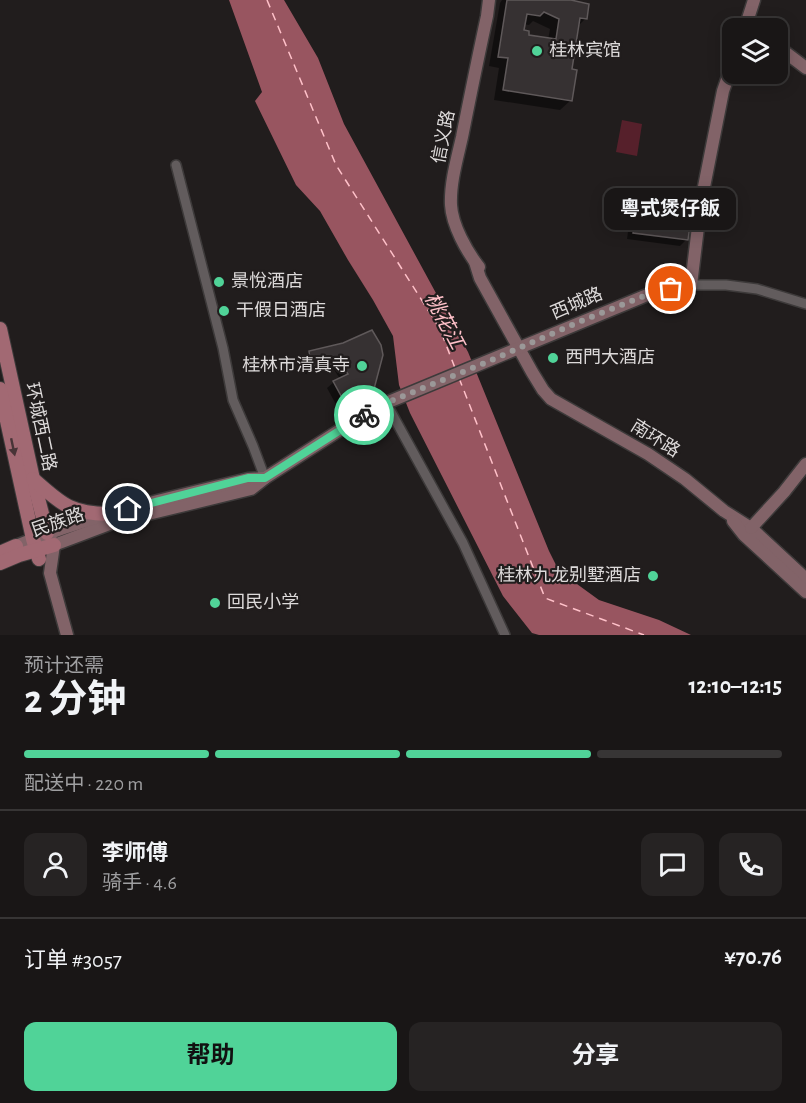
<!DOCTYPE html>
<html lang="zh">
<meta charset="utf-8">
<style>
body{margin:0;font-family:"Alegreya Sans","Noto Sans SC",sans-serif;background:#262323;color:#f1f3f6;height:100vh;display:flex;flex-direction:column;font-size:22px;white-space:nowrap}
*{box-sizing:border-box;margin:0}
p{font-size:20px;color:#9f9fa1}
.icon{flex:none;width:33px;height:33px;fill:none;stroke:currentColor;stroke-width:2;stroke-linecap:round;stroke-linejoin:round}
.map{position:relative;height:635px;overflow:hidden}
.details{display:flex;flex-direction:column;background:#191616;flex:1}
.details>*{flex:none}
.fabs{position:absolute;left:722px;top:18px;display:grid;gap:12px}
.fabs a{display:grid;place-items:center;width:66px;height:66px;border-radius:12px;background:#191616;box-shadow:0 3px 15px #0003,0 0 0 2px #373535;font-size:30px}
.pin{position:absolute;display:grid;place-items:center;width:51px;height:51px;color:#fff;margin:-26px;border:3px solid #fff;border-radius:50%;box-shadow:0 2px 6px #0007}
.courier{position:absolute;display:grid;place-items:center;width:60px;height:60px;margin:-30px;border:4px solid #50d398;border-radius:50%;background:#fff;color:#222;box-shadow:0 2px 8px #0007}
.bubble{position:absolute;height:42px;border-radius:12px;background:#191616;box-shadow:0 3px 15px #0003,0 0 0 2px #373535;font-size:20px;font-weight:700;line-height:42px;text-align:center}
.headline em{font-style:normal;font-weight:700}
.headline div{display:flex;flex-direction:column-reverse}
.headline{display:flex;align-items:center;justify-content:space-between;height:102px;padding:0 24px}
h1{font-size:39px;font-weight:700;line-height:45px}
.bar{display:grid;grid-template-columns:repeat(4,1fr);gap:9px 6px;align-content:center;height:72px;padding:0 24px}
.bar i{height:8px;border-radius:4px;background:#373535}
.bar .current{background:#50d398}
.bar p{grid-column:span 4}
.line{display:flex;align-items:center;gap:15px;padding:0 24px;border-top:2px solid #373535}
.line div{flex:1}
.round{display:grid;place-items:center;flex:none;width:63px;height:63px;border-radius:12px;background:#262323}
.cta{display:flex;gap:12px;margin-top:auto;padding:12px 24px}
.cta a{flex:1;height:69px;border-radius:12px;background:#50d398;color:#111;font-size:24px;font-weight:700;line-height:69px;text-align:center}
.cta a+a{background:#262323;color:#f1f3f6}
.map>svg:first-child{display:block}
.green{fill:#56202b}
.water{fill:#985560}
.shadow{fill:#0007;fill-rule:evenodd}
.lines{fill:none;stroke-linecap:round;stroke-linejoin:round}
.ferry{stroke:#ffc1c9;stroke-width:1.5;stroke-dasharray:8 6;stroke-linecap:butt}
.building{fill:#363132;stroke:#5f595a;stroke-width:1.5;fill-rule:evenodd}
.street-casing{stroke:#3d3a3a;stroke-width:12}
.secondary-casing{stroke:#3d3a3a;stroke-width:15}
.primary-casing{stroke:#3d3a3a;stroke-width:16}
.street{stroke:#625c5d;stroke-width:9}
.secondary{stroke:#826368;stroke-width:12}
.primary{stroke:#a26973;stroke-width:14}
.oneway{fill:#483437}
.done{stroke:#9b9898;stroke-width:6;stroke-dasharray:0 10.8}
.route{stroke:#50d398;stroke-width:8}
.poi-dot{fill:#50d398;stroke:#211d1d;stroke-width:2}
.labels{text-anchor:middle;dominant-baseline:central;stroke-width:4.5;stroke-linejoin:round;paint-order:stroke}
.poi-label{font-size:18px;fill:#dddada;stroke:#211d1d;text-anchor:start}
.street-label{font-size:18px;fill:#dddada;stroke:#211d1d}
.water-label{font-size:20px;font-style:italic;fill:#ffc1c9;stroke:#211d1d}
</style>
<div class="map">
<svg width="806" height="635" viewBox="0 0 806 635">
<rect width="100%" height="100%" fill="#211d1d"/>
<polygon class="green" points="622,120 642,124 637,156 616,152"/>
<polygon class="water" points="229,0 284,0 318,58 344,124 468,352 549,551 559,571 599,600 659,620 691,635 539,635 532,633 503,596 410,413 399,385 393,336 373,300 348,260 320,211 296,185 255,101 262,92"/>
<g class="shadow">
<path d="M 502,0 L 572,0 L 571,2 L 586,18 L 577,27 L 570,70 L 570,101 L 560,110 L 494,100 L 499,68 L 489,66 L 500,3 ZM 533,21 L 550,29 L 548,40 L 527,36 L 522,31 L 523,24 L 529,25 Z"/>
<polygon points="639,197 687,239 680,246 627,239 632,203"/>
<polygon points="343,345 372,389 366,395 339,410 327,388 334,382 340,379 333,368 305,374 303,359 309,352"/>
</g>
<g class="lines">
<g class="ferry">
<polyline points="267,0 336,165 440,329 455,368"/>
<polyline points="459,378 545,598 644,635"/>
</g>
</g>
<g class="building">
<path d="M 507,0 L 571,0 L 589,4 L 587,19 L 580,18 L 572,69 L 577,70 L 572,101 L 503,90 L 508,58 L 498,57 ZM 544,12 L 559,19 L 556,39 L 529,35 L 529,31 L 524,30 L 527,14 L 540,16 Z"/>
<polygon points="638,195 693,203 688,240 633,233"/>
<polygon points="372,330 381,345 383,355 374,389 346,405 333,381 348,374 339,362 311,369 309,351 343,343"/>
</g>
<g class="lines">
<defs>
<g id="street">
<polyline points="176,165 223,348 233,400 253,446 265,478"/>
<polyline points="691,285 726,285 757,289 806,304"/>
<polyline points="386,403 463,543 505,635"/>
</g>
<g id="secondary">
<polyline points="745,28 754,0"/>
<polyline points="777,46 806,68"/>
<polyline points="475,262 480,278 532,372 543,390 551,399 648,454 685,479 724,511 751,528 806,579"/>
<path d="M 479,267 C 467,252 452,225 451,205 C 450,183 457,159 462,137 C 470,97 478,57 487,16 L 489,0"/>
<polyline points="733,521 744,535 806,592"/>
<polyline points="751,528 784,492 806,464"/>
<polyline points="50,538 54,545 50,573 67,635"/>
<polyline points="54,545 115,522 251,489 265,478"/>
<path d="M 16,546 C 90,515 170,498 248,479 L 265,478 L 354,421 L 386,403 L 652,293 L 691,285 L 701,202 L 723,91 L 732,65"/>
</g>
<g id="primary">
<polyline points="0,329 33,479 47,533"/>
<polyline points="0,389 33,539 39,559"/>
<path d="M 33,479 C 61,503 68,513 108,514"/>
<polyline points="0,553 16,546"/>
<polyline points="0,563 19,555 54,545"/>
</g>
</defs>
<use href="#street" class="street-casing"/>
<use href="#secondary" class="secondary-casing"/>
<use href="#primary" class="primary-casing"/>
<use href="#street" class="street"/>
<use href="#secondary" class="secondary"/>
<use href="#primary" class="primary"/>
</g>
<defs><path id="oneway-solid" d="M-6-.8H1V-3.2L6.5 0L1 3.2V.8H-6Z" transform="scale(1.5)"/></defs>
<use class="oneway" href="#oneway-solid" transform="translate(13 447) rotate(78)"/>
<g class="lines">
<polyline class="done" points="364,415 386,403 480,365 586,319 652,293 671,289"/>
<polyline class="route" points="128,509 248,478 265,478 364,415"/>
</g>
<g class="poi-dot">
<circle cx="537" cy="51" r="6"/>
<circle cx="219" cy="282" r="6"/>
<circle cx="224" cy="311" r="6"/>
<circle cx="553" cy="358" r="6"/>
<circle cx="362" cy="366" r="6"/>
<circle cx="653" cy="576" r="6"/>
<circle cx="215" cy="603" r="6"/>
</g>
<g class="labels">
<g class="poi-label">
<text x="549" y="51">桂林宾馆</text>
<text x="231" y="282">景悅酒店</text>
<text x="236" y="311">干假日酒店</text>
<text x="565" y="358">西門大酒店</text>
<text x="350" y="366" text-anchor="end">桂林市清真寺</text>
<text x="641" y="576" text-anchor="end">桂林九龙别墅酒店</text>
<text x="227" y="603">回民小学</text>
</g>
<g class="street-label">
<text transform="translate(444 137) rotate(-79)">信义路</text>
<text transform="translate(577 304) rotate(-23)">西城路</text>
<text transform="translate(40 427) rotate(78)">环城西二路</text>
<text transform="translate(655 439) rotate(32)">南环路</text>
<text transform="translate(58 523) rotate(-19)">民族路</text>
</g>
<g class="water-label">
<text transform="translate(444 321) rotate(62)">桃花江</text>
</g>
</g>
</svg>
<div class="fabs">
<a><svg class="icon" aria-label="layers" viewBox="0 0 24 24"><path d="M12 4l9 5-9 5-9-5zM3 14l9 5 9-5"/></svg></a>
</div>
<div class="pin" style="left:671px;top:289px;background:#ea580c"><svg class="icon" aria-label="bag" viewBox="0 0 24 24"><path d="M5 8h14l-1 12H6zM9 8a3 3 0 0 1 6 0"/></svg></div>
<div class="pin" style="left:128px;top:509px;background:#1f2937"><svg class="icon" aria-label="home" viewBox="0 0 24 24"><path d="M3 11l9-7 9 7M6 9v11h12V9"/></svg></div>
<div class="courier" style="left:364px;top:415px"><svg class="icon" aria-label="bike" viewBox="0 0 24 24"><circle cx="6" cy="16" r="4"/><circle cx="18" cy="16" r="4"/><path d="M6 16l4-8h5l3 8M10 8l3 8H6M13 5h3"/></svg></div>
<div class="bubble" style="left:604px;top:188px;width:132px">粵式煲仔飯</div>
</div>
<section class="details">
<div class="headline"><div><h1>2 分钟</h1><p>预计还需</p></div><em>12:10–12:15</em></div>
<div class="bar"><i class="current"></i><i class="current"></i><i class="current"></i><i></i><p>配送中 · 220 m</p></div>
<div class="line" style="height:108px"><a class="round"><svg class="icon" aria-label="person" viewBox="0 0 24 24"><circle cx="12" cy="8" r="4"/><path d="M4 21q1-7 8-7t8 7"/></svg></a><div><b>李师傅</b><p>骑手 · 4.6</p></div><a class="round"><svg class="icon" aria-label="chat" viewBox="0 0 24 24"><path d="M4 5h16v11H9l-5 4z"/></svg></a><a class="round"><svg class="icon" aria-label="phone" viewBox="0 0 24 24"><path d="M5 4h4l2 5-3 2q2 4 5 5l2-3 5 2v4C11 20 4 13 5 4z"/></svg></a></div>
<div class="line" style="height:78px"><div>订单 #3057</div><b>¥70.76</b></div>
<div class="cta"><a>帮助</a><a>分享</a></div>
</section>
